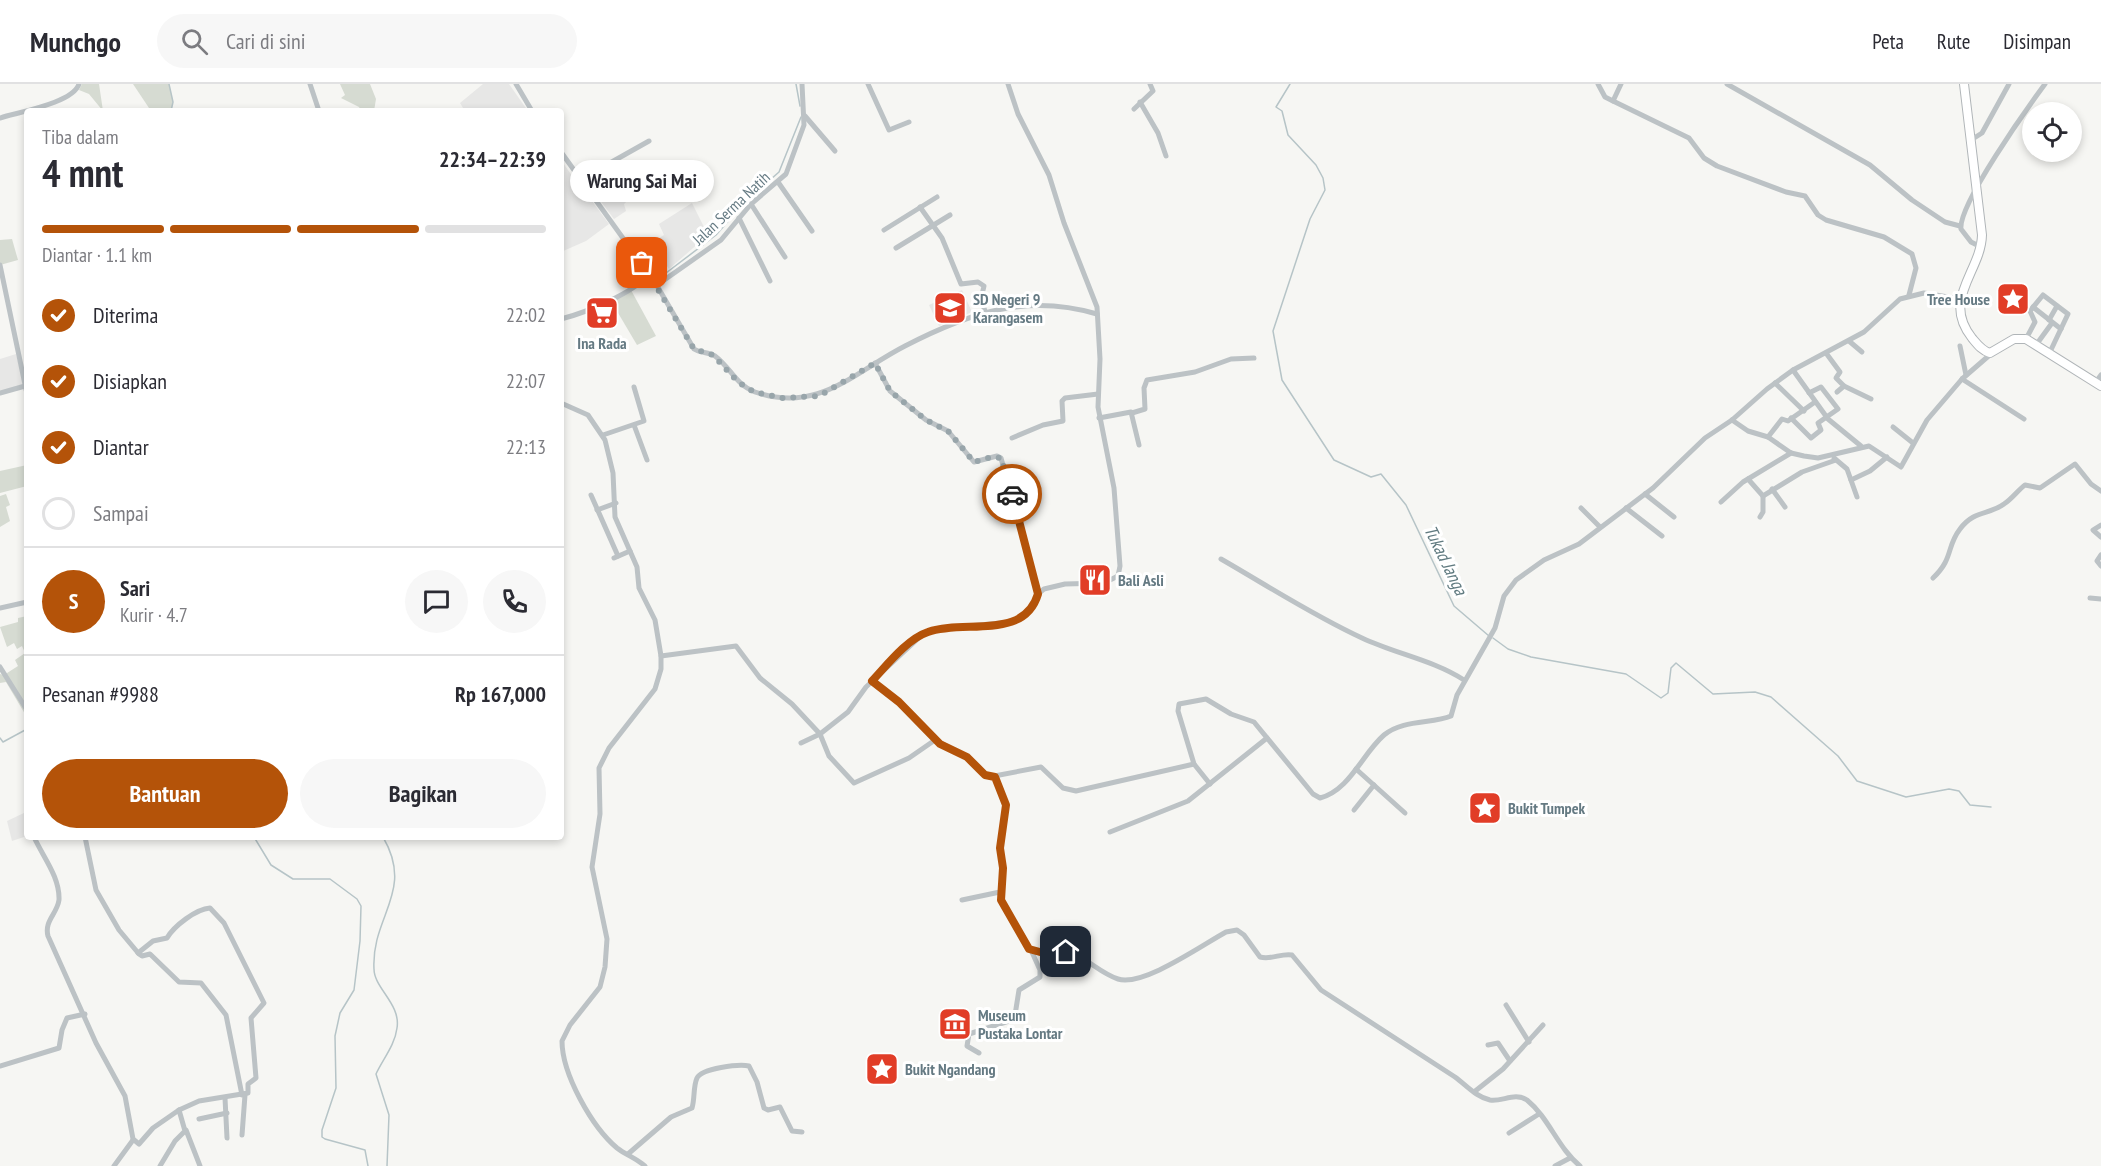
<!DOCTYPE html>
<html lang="id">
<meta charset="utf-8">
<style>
body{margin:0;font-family:"PT Sans Narrow",sans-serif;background:#f7f7f7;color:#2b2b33;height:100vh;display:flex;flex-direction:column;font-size:22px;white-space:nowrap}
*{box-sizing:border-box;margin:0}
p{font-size:20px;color:#7c7c81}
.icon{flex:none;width:33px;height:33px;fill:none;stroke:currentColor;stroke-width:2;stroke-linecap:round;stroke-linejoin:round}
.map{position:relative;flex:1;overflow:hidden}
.sheet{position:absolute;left:24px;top:24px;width:540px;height:732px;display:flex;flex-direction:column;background:#fff;border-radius:6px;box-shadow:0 3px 9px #0003}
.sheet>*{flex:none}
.tools{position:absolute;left:2022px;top:18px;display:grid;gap:12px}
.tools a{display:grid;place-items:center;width:60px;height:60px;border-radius:50%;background:#fff;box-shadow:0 3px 9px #0003;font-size:30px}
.pin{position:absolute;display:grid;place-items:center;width:51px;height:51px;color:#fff;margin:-26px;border-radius:12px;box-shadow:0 3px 9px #0006}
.courier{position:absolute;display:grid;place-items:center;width:60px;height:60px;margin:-30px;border:4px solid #b45309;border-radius:50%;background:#fff;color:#222;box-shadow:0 2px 8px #0007}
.bubble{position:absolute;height:42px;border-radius:21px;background:#fff;box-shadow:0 3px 9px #0003;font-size:20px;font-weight:700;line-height:42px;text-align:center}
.summary em{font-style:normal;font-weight:700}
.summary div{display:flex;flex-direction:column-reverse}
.summary{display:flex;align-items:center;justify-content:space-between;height:102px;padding:0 18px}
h1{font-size:39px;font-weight:700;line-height:45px}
.bar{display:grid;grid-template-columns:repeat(4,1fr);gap:9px 6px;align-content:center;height:72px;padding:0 18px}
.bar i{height:8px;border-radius:4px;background:#e1e1e2}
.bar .current{background:#b45309}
.bar p{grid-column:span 4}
.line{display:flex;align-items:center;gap:15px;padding:0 18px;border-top:2px solid #e1e1e2}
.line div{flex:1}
.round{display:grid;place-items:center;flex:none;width:63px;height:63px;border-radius:32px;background:#f7f7f7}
ol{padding:0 18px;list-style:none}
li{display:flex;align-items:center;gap:18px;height:66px}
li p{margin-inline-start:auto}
li .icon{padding:6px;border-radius:50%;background:#b45309;color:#fff;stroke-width:4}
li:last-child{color:#7c7c81}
li i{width:33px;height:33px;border:3px solid #e1e1e2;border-radius:50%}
.primary-button{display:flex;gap:12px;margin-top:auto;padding:12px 18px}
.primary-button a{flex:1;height:69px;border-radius:36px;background:#b45309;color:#fff;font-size:24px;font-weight:700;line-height:69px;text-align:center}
.primary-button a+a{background:#f7f7f7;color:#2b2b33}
header{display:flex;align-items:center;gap:36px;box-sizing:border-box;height:84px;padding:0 30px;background:#fff;border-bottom:2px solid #e1e1e2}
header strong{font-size:28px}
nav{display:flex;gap:33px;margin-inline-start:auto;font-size:21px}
.search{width:420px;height:54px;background:#f7f7f7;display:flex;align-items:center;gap:15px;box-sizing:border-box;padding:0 21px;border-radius:33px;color:#7c7c81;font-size:22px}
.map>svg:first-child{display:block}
.built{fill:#e7e7e6}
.green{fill:#d6dbd2}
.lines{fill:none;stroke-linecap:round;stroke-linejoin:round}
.stream{stroke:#b6c4c7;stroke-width:1.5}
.highway-casing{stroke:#b0b5b8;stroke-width:10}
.minor{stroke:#bcc2c5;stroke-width:5}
.highway{stroke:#fff;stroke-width:8}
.done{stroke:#98a5aa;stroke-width:6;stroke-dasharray:0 10.8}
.route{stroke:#b45309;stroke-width:8}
.labels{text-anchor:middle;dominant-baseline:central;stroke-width:6;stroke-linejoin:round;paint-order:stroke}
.street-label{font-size:16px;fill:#657a83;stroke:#fff}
.poi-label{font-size:16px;font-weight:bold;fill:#657a83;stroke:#fff;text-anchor:start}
.water-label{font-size:18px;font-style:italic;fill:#617b80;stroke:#fff}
</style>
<header>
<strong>Munchgo</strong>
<div class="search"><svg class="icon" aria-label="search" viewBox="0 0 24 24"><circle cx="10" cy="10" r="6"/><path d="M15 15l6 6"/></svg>Cari di sini</div>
<nav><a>Peta</a><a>Rute</a><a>Disimpan</a></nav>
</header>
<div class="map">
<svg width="2101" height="1082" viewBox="0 0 2101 1082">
<rect width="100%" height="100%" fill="#f6f6f3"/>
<g class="built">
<polygon points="483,0 509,0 528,27 465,27 460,19"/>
<polygon points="561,76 577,99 596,86 603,97 586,109 609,140 586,157 561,168"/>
<polygon points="618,89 629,115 624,120 626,127 614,135 593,107"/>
<polygon points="692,119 708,151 669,185 665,179 659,183 656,178 648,183 637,168 664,151 659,140"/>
<polygon points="962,206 972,228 939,242 929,221"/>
<polygon points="16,270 24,300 0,308 0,275"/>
<polygon points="26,728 27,752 12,757 7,737"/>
</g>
<g class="green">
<polygon points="82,0 99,0 103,27 89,10 79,6"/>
<polygon points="133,0 169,0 173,18 171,27 151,27"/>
<polygon points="340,0 370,0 376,15 374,27 361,27 359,23 341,14 345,11"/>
<polygon points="12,155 18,176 0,181 0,156"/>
<polygon points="631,206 656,252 637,261 611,217"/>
<polygon points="27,381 27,402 0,409 0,387"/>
<polygon points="6,410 10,421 6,423 10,437 0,443 0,412"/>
<polygon points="27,532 27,629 25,630 6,598 0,599 0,590 4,591 18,582 15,576 25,569 22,562 17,565 14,559 7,563 0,543 18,538 18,534"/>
</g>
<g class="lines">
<g class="stream">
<polyline points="169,0 173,18 171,27"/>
<polyline points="796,0 800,22"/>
<polyline points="1290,0 1276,23 1282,27 1288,51 1316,81 1323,94 1325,106 1310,135 1273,247 1282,296 1334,376 1371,393 1381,390 1406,421 1454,522 1489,552"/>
<polyline points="655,194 666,189 716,151 746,117 779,88 801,33"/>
<polyline points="1493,554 1508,565 1531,573 1626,590 1661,614 1668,609 1671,584 1676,579 1713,610 1755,608 1771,613 1838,672 1857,697 1906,713 1949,705 1959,707 1970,721 1991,723"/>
<polyline points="0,654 3,658 27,645"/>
<polyline points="254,753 271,781 293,795 330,795 357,815 361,822 360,857 354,906 340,929 335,952 336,1004 322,1046 322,1053 325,1055 365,1066 368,1082"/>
<path d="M 383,753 C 415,808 371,832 374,885 C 374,904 401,920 397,944 C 395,961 383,975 376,990 L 389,1031 L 387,1082"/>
</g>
<defs>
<path id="highway" d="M 1964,0 L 1982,151 C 1981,188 1941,215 1972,254 C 1977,260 1982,267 1990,269 L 2014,255 L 2026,255 L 2101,302"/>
</defs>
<use href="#highway" class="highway-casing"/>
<g class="minor">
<polyline points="310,0 319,27"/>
<polyline points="516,0 532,27"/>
<polyline points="868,0 889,46 909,38"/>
<polyline points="1598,0 1605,13 1613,17 1621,0"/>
<polyline points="1727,0 1870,81 1912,116 1945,138 1960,142"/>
<polyline points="1613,17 1689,54 1704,74 1717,82 1786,108 1805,112 1818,131 1826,136 1884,153 1912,170 1916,184 1909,211"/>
<polyline points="1140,18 1158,49 1166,72"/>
<polyline points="1134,25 1153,7 1150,0"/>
<polyline points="805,32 835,67"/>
<path d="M 0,34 C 19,28 73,19 79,0"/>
<polyline points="1971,56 1982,49 2009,0"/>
<polyline points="561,68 656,200 660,199 721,156 751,120 786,90 804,41 802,0"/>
<polyline points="778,98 812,147"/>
<polyline points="584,100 601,84 649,57"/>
<polyline points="751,120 785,173"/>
<polyline points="920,123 942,154 961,200 978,198 984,202 981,215 985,227"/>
<polyline points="739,134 770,197"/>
<polyline points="884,146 937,113"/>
<path d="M 1981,163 L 1971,158 L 1961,145 C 1958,121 2028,23 2045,0"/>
<polyline points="896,164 950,131"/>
<polyline points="0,181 27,310"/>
<path d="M 642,199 L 656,200 L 694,265 C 700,269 708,268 715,272 C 730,283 736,301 755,308 C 818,330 854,288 905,262 C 969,229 1026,209 1097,230"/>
<polyline points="2033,223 2061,245"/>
<path d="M 561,235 C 585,229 634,209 649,190"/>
<polyline points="2049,236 2057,222"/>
<polyline points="2026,255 2035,238 2030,227 2043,211 2068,230 2049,270"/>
<polyline points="1849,257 1862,268"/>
<polyline points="2036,261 2052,239"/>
<polyline points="1960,262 1966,291"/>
<polyline points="1826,269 1840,288 1836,294 1844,302 1837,308"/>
<polyline points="875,279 890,307 926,336 948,347 974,378 997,372 1001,374 1038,510"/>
<polyline points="1793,286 1828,335 1861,362"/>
<polyline points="1962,295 2024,335"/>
<polyline points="1775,299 1804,327"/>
<polyline points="2095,299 2101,291"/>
<polyline points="1844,302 1871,315"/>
<polyline points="0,309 25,302"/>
<path d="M 561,319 L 588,331 L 605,356 L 613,389 L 615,433 L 637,483 L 639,504 L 655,536 L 661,572 L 661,585 L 655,605 L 609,664 L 599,684 L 600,730 L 592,783 L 607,855 L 605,883 L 600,903 L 570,941 L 562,957 C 562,990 592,1043 617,1064 C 626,1071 636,1074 645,1082"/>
<polyline points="1132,329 1145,325 1144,304 1147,296 1195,288 1231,275 1254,274"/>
<polyline points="1099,334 1131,328 1139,361"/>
<polyline points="1791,334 1811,354 1821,346 1818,339 1838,325 1821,303 1809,309"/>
<polyline points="1732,336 1748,347 1768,353 1791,369 1804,372 1818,374 1869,362 1901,383 1927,336 1962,295 1992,269"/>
<polyline points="634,341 647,376"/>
<polyline points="1893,343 1913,359"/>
<polyline points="603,351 644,337 634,303"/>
<polyline points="1768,353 1782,335 1788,337 1815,318"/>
<polyline points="1012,354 1043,341 1063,337 1062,317 1065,314 1098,310"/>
<polyline points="1834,374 1847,385 1857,413"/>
<polyline points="1748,395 1763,412 1802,388 1836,376"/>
<polyline points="1851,396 1870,387 1887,373"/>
<polyline points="1772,405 1785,423"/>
<polyline points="1645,410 1674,433"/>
<polyline points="591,411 618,472"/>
<polyline points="1721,418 1743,398 1791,369"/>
<polyline points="1581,424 1600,443"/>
<polyline points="1626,424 1662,452"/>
<polyline points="597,426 616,419"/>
<polyline points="1760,433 1763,428 1763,412"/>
<polyline points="2101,441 2093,446 2101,453"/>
<polyline points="2101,471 2097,477 2101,482"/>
<polyline points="614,474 630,467"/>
<path d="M 1221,475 C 1268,502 1314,532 1362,554 C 1396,570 1433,576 1464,596"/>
<path d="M 1933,494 C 1954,474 1946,463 1960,445 C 1974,426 1989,431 2004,420 C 2012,415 2018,406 2025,401 L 2040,404 L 2075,380 L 2091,400 L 2101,407"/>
<polyline points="2090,514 2101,515"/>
<polyline points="0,524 27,518"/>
<polyline points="661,572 736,562 760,594 792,620 820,650 848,628 866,603 923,550 936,545 1012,538 1029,528 1038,510 1044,505 1065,500 1104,499 1118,492 1120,482 1114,404 1098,323 1100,275 1097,223 1064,139 1049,91 1018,30 1008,0"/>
<polyline points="0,583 27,626"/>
<polyline points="872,597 899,618 935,656 967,673 989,693 1041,683 1063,704 1076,707 1194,680"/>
<polyline points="801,659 820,650 829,672 854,699 909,674 935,656"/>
<polyline points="1356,685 1405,729"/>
<path d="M 995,693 L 1006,721 L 1000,763 L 1003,784 L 1001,815 L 1029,865 C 1044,872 1060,864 1074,870 C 1090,877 1102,890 1118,895 C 1143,903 1202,861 1226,848 L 1237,846 L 1244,851 L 1260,873 C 1272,876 1281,869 1292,871 L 1321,906 L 1455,993 C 1466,1001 1476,1013 1490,1016 C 1502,1018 1515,1008 1527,1016 C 1549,1034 1558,1064 1580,1082"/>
<path d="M 1210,700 L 1194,680 L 1178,627 L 1179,620 L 1206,615 L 1231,630 L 1254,638 L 1313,710 L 1320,714 C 1350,706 1362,670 1384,651 C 1403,635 1433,640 1451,632 L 1457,611 L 1495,544 L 1504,512 L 1516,496 L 1544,476 L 1579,460 L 1653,404 L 1705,354 L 1732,336 L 1767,305 L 1793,286 L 1864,248 L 1900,215 L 1924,209 L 1960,215"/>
<polyline points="1354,726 1374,701"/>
<polyline points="1110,748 1188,717 1267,654"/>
<path d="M 34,753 C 43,773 60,793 59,816 C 57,830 44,837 48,852 L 96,959 L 125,1012 L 133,1055 L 139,1060 L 153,1044 L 179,1026 L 185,1047 L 175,1057 L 160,1082"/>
<polyline points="85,753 96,806 119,846 139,870 142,872 150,870 179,898 201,899 226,931 242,1011"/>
<polyline points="962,816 1000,808"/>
<path d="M 138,869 L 153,857 L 167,854 C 174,842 196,825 210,824 L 224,839 L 264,919 L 251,934 L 256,994 L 248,1000 L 248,1009 L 199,1017 L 179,1026"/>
<polyline points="1506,921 1529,958"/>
<polyline points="1488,961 1498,959 1510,977"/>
<polyline points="979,969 967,962 969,950 1012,936 1015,931 1019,906 1040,893 1040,886 1031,866"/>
<polyline points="0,982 59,964 62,946 67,934 85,930"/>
<polyline points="1474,1008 1503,985 1543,941"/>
<polyline points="225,1014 227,1054"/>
<polyline points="199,1035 227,1029"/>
<polyline points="186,1046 200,1082"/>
<polyline points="1509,1049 1539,1030"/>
<polyline points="242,1051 245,1011"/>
<path d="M 628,1070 L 671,1033 L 692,1024 C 695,1014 693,1003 697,994 C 702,984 739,980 749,982 L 757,998 L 764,1024 L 768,1026 L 780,1023 L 792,1047 L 802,1048"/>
<polyline points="114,1082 133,1056"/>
<polyline points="1555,1082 1570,1074"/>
</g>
<use href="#highway" class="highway"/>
</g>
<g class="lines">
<polyline class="done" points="642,179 694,265 713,271 738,298 754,308 783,314 819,312 875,279 890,307 926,336 948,347 974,378 992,373 1001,374 1012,410"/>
<path class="route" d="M 1012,410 L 1038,510 C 1024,557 964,535 928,548 C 907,555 887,581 872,597 L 899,618 L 940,660 L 967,673 L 985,691 L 995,693 L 1006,721 L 1000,764 L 1003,784 L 1001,816 L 1029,865 L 1040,868 L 1066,868"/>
</g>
<defs>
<symbol id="sight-square" viewBox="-11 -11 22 22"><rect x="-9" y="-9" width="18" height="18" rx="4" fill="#e13d27" stroke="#fff"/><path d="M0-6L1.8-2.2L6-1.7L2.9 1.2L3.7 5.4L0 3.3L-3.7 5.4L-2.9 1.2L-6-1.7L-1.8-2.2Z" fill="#fff"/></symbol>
<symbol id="school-square" viewBox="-11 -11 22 22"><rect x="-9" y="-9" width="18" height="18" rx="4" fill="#e13d27" stroke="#fff"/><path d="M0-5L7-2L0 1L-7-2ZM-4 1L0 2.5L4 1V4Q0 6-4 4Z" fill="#fff"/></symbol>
<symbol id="supermarket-square" viewBox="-11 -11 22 22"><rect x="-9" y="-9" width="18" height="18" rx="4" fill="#e13d27" stroke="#fff"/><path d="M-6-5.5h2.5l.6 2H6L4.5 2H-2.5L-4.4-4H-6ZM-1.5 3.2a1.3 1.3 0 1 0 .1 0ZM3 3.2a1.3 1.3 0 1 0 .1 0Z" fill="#fff"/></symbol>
<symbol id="restaurant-square" viewBox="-11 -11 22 22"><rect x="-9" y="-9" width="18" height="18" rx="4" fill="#e13d27" stroke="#fff"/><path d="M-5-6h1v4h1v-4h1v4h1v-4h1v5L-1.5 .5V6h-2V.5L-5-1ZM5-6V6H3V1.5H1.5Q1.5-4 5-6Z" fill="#fff"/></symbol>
<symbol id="museum-square" viewBox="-11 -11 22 22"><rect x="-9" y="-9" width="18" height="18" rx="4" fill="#e13d27" stroke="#fff"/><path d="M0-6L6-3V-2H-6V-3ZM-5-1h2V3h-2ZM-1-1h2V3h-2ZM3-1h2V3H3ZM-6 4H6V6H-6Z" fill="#fff"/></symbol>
</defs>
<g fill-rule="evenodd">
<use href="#sight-square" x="1994" y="196" width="38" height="38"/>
<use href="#school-square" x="931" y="205" width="38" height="38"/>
<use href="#supermarket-square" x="583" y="210" width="38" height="38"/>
<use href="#restaurant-square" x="1076" y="477" width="38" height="38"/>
<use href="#sight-square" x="1466" y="705" width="38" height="38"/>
<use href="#museum-square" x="936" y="921" width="38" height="38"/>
<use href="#sight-square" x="863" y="966" width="38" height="38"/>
</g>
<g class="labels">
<g class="street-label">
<text transform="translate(731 124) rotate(-43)">Jalan Serma Natih</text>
</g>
<g class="poi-label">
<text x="973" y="215">SD Negeri 9<tspan x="973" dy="18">Karangasem</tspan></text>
<text x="1990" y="215" text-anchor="end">Tree House</text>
<text x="602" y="259" text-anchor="middle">Ina Rada</text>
<text x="1118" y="496">Bali Asli</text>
<text x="1508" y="724">Bukit Tumpek</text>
<text x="978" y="931">Museum<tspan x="978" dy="18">Pustaka Lontar</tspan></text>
<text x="905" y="985">Bukit Ngandang</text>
</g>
<g class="water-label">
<text transform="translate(1446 476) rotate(64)">Tukad Janga</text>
</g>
</g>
</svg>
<div class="tools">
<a><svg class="icon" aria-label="locate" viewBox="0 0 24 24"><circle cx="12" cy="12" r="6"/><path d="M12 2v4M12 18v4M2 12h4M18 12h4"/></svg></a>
</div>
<div class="pin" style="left:642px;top:179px;background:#ea580c"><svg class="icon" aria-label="bag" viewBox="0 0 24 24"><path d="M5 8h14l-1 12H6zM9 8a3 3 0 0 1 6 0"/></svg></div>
<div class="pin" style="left:1066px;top:868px;background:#1f2937"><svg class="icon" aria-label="home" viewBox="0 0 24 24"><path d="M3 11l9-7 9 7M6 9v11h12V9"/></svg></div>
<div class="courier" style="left:1012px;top:410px"><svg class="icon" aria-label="car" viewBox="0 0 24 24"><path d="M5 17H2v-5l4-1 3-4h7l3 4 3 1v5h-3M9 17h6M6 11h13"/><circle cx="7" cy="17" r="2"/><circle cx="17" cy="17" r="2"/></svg></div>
<div class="bubble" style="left:570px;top:76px;width:144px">Warung Sai Mai</div>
<section class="sheet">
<div class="summary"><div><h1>4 mnt</h1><p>Tiba dalam</p></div><em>22:34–22:39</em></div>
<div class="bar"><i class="current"></i><i class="current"></i><i class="current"></i><i></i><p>Diantar · 1.1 km</p></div>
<ol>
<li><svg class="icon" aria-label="check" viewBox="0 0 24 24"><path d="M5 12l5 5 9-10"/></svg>Diterima<p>22:02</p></li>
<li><svg class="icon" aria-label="check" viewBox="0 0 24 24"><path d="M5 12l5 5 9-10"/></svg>Disiapkan<p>22:07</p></li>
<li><svg class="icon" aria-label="check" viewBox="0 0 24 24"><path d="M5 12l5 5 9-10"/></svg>Diantar<p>22:13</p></li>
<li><i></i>Sampai</li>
</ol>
<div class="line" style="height:108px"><b class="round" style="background:#b45309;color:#fff">S</b><div><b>Sari</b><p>Kurir · 4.7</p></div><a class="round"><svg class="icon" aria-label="chat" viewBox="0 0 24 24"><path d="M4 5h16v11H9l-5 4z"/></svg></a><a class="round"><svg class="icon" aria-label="phone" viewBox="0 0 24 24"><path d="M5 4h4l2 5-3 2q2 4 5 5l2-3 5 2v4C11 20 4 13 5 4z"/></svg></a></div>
<div class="line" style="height:78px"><div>Pesanan #9988</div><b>Rp 167,000</b></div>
<div class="primary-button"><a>Bantuan</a><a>Bagikan</a></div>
</section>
</div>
